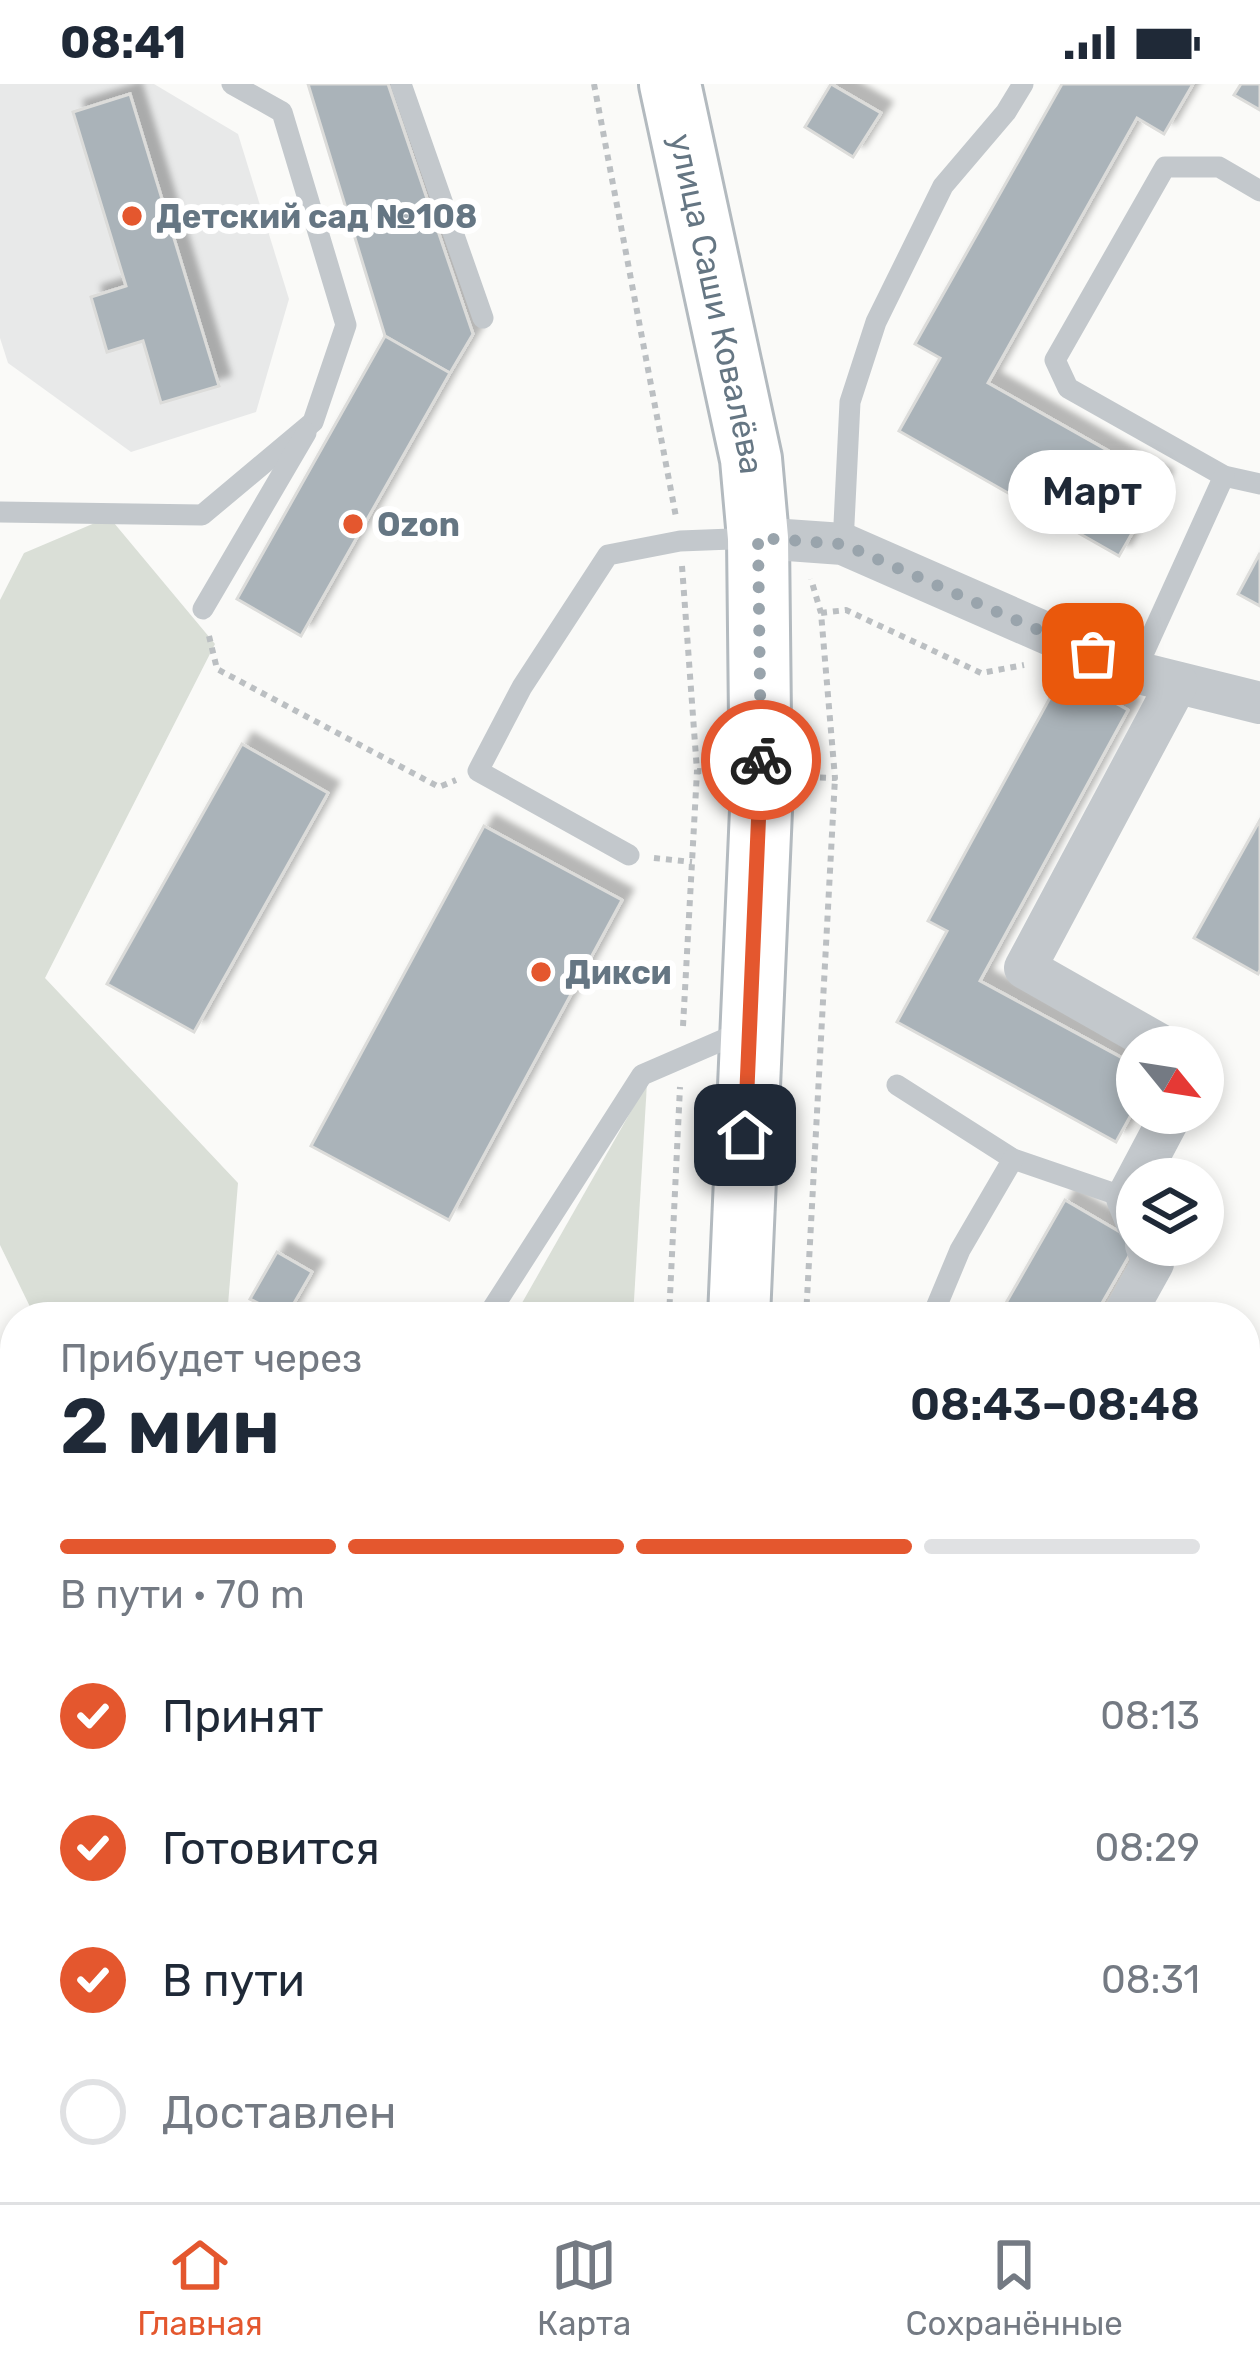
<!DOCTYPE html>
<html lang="ru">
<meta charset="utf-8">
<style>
body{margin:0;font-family:Rubik,sans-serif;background:#f6f6f7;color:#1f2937;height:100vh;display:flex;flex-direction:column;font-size:45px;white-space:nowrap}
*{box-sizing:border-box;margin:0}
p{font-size:39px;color:#747a83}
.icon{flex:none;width:66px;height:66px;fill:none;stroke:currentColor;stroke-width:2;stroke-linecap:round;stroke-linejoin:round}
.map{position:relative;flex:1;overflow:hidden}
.drawer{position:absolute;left:0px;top:1218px;width:1260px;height:900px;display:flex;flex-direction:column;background:#fff;border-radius:48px 48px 0 0;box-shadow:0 6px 18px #0003}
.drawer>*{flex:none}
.needle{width:78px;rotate:120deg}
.fabs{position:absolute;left:1116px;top:942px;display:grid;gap:24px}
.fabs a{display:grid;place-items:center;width:108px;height:108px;border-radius:50%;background:#fff;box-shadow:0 6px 18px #0003;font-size:60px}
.pin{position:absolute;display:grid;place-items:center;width:102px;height:102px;color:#fff;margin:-51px;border-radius:24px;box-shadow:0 6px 18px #0006}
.courier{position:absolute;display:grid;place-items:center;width:120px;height:120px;margin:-60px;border:9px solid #e4572e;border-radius:50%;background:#fff;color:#222;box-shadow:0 3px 15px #0007}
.bubble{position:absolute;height:84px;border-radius:42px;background:#fff;box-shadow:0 6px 18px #0003;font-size:39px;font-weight:600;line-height:84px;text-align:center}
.headline em{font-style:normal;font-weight:600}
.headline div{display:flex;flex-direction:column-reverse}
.headline{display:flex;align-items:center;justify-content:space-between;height:204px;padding:0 60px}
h1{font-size:78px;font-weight:600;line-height:90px}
.bar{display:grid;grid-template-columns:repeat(4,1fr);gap:18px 12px;align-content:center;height:144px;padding:0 60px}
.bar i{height:15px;border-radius:9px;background:#e0e1e3}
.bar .selected{background:#e4572e}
.bar p{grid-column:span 4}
ol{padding:0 60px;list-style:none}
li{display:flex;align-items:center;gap:36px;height:132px}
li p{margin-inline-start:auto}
li .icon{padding:12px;border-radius:50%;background:#e4572e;color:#fff;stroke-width:4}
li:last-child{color:#747a83}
li i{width:66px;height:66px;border:6px solid #e0e1e3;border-radius:50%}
.status{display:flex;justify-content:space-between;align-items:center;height:84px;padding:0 60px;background:#fff;direction:ltr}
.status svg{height:33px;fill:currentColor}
.menu{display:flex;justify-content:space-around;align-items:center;height:168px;border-top:3px solid #e0e1e3;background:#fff;font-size:33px;color:#747a83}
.menu a{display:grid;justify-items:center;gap:6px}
.menu .selected{color:#e4572e}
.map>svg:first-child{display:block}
.built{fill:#e8e9e9}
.green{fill:#dadfd7}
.building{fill:#aab3b9;stroke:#dcdcda;stroke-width:3;filter:url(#shadow)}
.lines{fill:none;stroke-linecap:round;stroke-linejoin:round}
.secondary-casing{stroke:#b3babf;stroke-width:66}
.path{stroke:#bbbfc2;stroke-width:6;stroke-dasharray:6 6;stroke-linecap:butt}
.lane{stroke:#c3c8cc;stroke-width:21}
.street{stroke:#c3c8cc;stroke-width:42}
.secondary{stroke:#fff;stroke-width:60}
.done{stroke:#99a4ac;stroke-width:12;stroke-dasharray:0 21.6}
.route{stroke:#e4572e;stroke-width:15}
.poi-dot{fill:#e4572e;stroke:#fff;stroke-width:4.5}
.labels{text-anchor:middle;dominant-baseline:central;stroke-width:12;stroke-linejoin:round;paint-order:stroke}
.poi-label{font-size:33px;font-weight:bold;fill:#657683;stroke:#fff;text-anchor:start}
.street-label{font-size:33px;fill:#657683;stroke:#fff}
</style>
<div class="status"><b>08:41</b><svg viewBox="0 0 49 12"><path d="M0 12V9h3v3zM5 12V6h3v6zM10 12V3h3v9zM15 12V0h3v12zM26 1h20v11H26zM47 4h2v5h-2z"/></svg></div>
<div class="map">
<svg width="1260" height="2118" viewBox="0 0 1260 2118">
<defs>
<filter id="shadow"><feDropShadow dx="11" dy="-11" stdDeviation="3" flood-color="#0004"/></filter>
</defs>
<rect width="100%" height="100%" fill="#fafaf8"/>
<polygon class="built" points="0,0 154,0 238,50 289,215 256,328 131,368 8,279 0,254"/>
<g class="green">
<polygon points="109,433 215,560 45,894 238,1099 227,1233 35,1233 0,1161 0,516 24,469"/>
<polygon points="647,999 633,1233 514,1233"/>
<polygon points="15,1517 15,2103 47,2103 45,2118 0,2118 0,1542"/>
<polygon points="363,2103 572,2103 587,2118 350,2118"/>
</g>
<g class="building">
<polygon points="308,0 388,0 473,250 450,289 385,252"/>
<polygon points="831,0 881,29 853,73 805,43"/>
<polygon points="1062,0 1193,0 1164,50 1137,34 988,299 1162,397 1119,472 899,347 940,274 915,260"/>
<polygon points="1241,0 1260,0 1260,26 1234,11"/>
<polygon points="130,10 219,302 161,319 143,257 107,268 91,213 126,202 73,28"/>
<polygon points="385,252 450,289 301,552 237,515"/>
<polygon points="1260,469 1260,522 1238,510"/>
<polygon points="1063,590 1128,626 980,897 1137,982 1137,1020 1116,1058 897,938 947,847 928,837"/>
<polygon points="242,660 328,709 194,948 107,900"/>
<polygon points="1260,736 1260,886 1258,890 1194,854"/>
<polygon points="484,742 622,816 449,1136 311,1062"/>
<polygon points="1065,1116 1137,1158 1094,1233 998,1233"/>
<polygon points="277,1168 312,1188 286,1233 250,1215"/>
<polygon points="605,2103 713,2103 697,2118 620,2118"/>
</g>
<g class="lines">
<defs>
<g id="secondary">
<path id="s1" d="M 670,0 L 751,375 L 758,454 L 761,726 L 739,1233"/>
<polyline points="271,2118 282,2103"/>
</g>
</defs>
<use href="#secondary" class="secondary-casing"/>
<g class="path">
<polyline points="594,0 676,433"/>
<polyline points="682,482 697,687 717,688"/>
<polyline points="821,529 846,526 981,589 1024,581"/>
<polyline points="209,552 217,585 439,703 456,696"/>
<polyline points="808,693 835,694 821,529 811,495"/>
<polyline points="654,774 692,778"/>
<polyline points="683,942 697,687"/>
<polyline points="669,1233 680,1003"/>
<polyline points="806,1233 835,694"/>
<polyline points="0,1430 15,1443"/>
<polyline points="66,2118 69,2103"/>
</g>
<g class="lane">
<polyline points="401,0 483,234"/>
<polyline points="1260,107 1219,83 1165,83 1055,276 1068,304 1224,392 1260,400"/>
<polyline points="0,428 202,431 313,338 346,241 282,28 232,0"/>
<polyline points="843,460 850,318 876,238 943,102 1006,28 1023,0"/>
<polyline points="203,525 306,349"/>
<polyline points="1135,588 1224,392"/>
<polyline points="629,771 478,687 522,603 608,471 680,457 757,454"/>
<polyline points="897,1001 1013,1075 1127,1114"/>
<polyline points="487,1233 642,991 746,946"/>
<polyline points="932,1233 960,1166 1013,1075"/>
<polyline points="779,2118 795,2103"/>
</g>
<g class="street">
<polyline points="758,454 843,460 1135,588 1260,619"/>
<polyline points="1164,963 1025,884 1177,599"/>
<polyline points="1137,1139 1127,1114 1172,1029"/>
<polyline points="1123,1233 1153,1179 1146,1161"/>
<polyline points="1104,2103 1116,2118"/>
<polyline points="1000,2118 1004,2103"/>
</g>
<use href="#secondary" class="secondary"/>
</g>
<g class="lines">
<polyline class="done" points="761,676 758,454 843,460 1093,570"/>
<polyline class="route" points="745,1051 761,676"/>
</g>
<g class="poi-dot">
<circle cx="132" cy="132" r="12"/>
<circle cx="353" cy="440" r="12"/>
<circle cx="541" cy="888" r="12"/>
</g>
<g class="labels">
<g class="poi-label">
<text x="156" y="132">Детский сад №108</text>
<text x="377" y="440">Ozon</text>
<text x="565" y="888">Дикси</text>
</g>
<g class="street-label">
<text stroke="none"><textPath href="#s1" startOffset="225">улица Саши Ковалёва</textPath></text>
</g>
</g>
</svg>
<div class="fabs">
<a><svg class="needle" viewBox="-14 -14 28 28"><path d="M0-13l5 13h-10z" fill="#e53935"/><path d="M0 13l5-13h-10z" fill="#747a83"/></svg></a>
<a><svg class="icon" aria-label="layers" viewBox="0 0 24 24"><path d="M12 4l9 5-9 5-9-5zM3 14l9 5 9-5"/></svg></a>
</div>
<div class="pin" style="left:1093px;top:570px;background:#ea580c"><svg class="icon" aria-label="bag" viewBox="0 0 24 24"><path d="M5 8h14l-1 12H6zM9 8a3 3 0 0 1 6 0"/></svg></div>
<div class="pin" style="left:745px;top:1051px;background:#1f2937"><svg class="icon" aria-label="home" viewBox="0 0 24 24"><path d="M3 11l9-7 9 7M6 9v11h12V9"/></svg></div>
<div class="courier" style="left:761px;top:676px"><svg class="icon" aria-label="bike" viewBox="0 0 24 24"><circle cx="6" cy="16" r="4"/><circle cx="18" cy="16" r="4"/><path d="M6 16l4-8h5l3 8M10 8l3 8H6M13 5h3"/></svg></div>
<div class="bubble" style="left:1008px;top:366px;width:168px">Март</div>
<section class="drawer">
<div class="headline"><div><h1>2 мин</h1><p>Прибудет через</p></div><em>08:43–08:48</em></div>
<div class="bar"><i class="selected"></i><i class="selected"></i><i class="selected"></i><i></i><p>В пути · 70 m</p></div>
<ol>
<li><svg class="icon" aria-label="check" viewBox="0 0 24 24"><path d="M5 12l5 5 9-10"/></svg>Принят<p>08:13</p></li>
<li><svg class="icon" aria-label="check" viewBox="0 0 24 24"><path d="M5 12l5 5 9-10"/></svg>Готовится<p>08:29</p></li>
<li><svg class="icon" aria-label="check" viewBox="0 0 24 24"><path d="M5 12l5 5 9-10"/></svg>В пути<p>08:31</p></li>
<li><i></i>Доставлен</li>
</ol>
</section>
</div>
<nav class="menu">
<a class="selected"><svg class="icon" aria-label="home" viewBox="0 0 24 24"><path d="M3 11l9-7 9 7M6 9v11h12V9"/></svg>Главная</a>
<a><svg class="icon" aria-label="map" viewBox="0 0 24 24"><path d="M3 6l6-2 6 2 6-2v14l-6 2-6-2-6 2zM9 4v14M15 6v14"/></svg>Карта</a>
<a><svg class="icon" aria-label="saved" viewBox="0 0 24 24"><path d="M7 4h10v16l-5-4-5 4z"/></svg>Сохранённые</a>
</nav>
